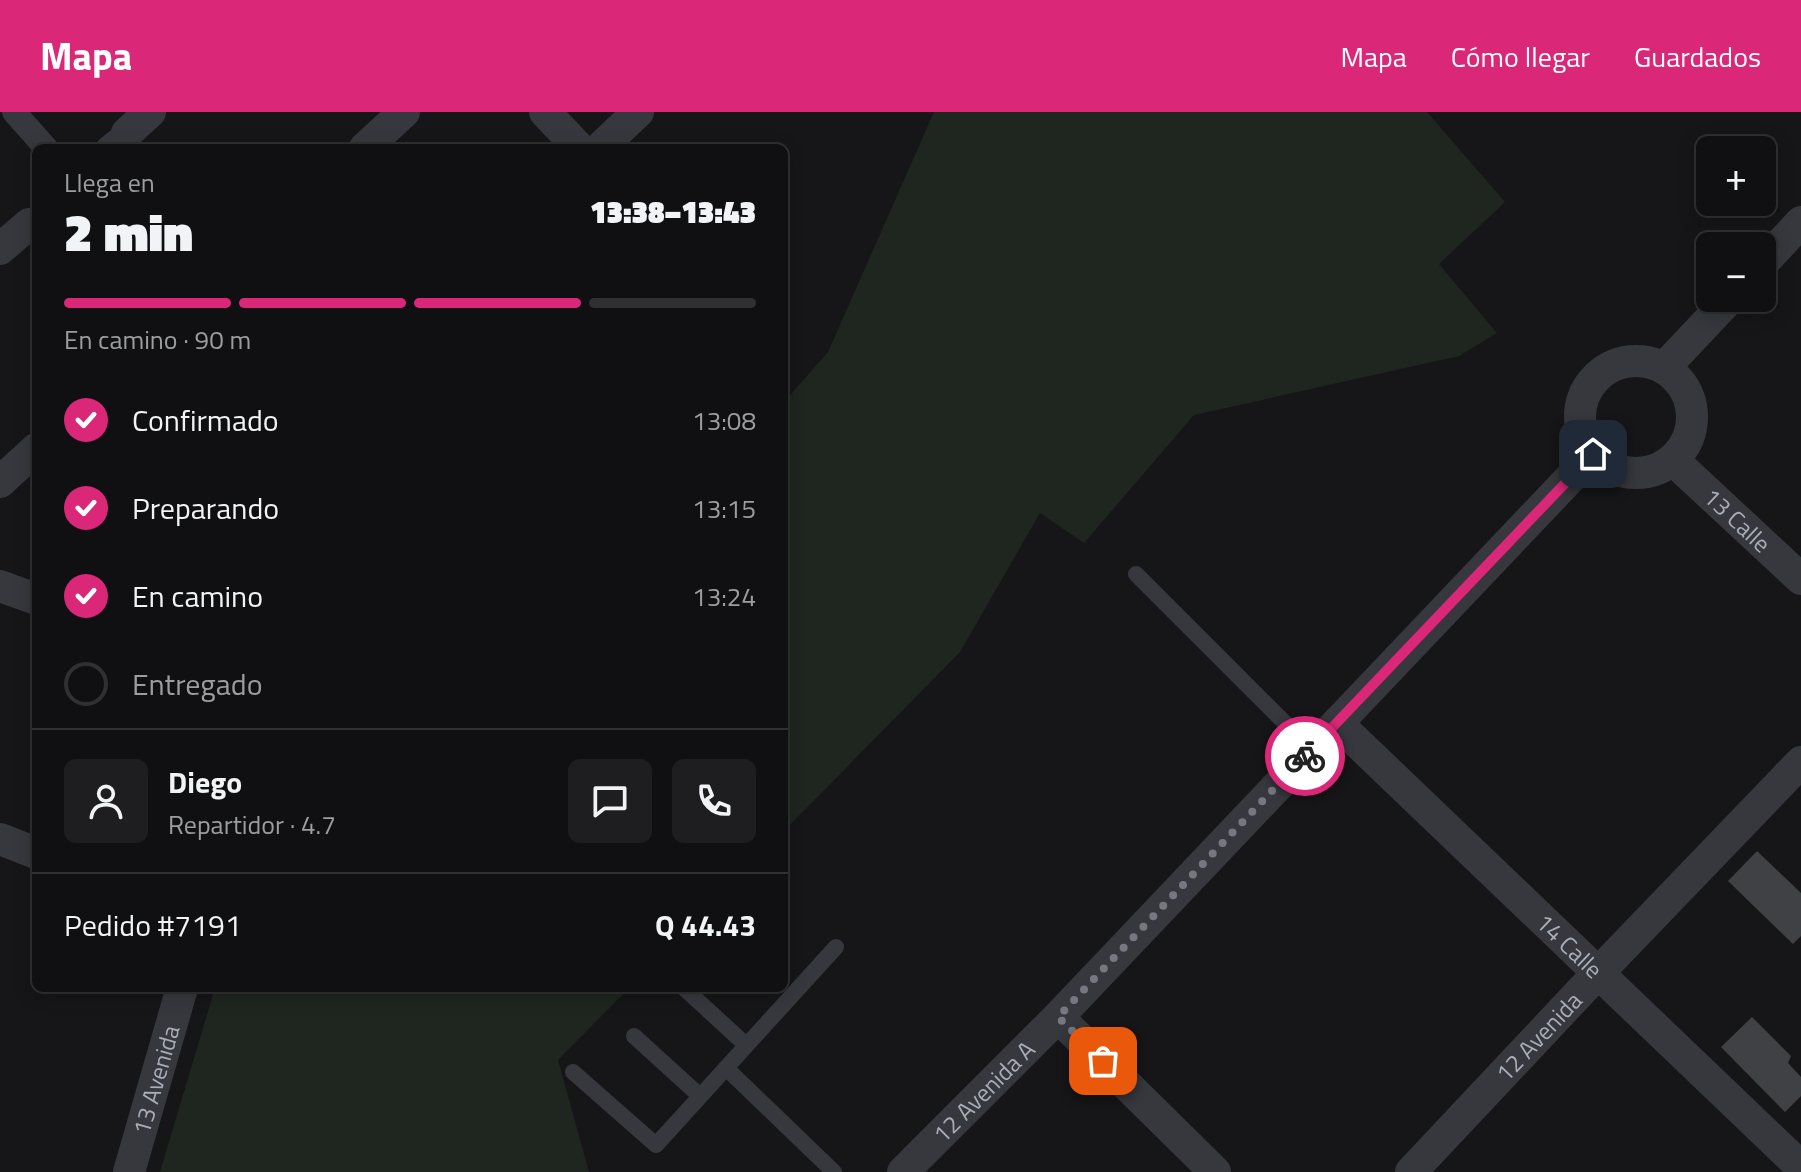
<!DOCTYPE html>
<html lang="es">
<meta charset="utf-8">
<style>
body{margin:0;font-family:"Titillium Web",sans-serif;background:#1e1e20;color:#f1f3f6;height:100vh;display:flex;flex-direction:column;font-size:30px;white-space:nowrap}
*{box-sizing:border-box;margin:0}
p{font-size:26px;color:#9c9d9f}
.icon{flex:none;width:44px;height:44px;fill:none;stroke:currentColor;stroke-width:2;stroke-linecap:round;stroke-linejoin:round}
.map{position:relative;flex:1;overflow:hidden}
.side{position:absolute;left:32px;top:32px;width:756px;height:848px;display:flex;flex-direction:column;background:#101012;border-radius:12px;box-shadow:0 4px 20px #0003,0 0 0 2px #303032}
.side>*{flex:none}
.controls{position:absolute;left:1696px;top:24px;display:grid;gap:16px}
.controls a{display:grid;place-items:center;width:80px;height:80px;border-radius:12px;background:#101012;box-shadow:0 4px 20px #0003,0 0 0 2px #303032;font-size:40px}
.pin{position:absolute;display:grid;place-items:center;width:68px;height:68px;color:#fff;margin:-34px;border-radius:16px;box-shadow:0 4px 12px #0006}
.courier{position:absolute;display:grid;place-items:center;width:80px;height:80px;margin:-40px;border:6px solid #db2777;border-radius:50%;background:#fff;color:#222;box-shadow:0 2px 10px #0007}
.overview em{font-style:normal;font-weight:800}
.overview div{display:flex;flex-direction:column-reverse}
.overview{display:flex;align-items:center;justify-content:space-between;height:136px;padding:0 32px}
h1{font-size:52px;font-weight:800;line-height:60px}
.bar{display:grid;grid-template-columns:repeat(4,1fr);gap:12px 8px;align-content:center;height:96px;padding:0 32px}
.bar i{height:10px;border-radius:6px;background:#303032}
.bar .active{background:#db2777}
.bar p{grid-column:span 4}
.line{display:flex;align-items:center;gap:20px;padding:0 32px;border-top:2px solid #303032}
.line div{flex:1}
.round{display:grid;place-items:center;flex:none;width:84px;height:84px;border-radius:12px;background:#1e1e20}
ol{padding:0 32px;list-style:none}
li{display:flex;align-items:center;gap:24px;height:88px}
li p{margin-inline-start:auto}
li .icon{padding:8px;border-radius:50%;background:#db2777;color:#fff;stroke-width:4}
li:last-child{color:#9c9d9f}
li i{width:44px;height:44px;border:4px solid #303032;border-radius:50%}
header{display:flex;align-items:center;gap:48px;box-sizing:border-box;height:112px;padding:0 40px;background:#db2777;color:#fff}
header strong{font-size:38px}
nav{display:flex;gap:44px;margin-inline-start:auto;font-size:28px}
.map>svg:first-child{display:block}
.green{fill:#1e261f}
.building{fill:#404145}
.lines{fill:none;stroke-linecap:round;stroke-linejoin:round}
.service{stroke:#37383d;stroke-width:16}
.pedestrian{stroke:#37383d;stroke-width:24}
.minor{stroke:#37383d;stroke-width:32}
.done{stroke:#757880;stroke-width:8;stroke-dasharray:0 14.4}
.route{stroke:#db2777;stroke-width:10}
.labels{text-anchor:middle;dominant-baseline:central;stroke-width:6;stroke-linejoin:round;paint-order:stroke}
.street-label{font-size:24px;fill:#a8adb8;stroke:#111113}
</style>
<header>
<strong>Mapa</strong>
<nav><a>Mapa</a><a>Cómo llegar</a><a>Guardados</a></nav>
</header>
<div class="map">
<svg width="1801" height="1060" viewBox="0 0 1801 1060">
<rect width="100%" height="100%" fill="#161618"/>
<g class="green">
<polygon points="934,0 1427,0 1505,90 1439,152 1497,221 1459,244 1194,303 1084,431 1040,401 960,540 784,719 784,290 828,240"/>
<polygon points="215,876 629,876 558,948 589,1060 160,1060"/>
</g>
<g class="building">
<polygon points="1757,739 1801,781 1801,824 1793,832 1728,769"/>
<polygon points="1752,905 1791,944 1788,951 1801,965 1801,984 1785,1000 1721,935"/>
</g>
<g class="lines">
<g class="service">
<polyline points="1136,462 1283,609 1313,636"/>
<polyline points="684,876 746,933"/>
<polyline points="634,924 700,984"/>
<polyline points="726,956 834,1060"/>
<polyline points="573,960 656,1033 836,835"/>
</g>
<g class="pedestrian">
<polyline points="14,0 46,36"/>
<polyline points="108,36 127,21"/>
</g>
<g class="minor">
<polyline points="545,0 579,36"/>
<polyline points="127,21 150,0"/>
<polyline points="365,36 404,0"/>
<polyline points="600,36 638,0"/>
<polyline points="0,137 29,112"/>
<polyline points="1762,152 1801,110"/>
<circle cx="1636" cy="305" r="56"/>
<polyline points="1664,256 1730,186"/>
<path id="s1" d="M 1673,348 L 1801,467"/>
<polyline points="0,370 36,337"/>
<polyline points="0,474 36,487"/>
<path id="s2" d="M 1337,611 L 1801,1055"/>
<polyline points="0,727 36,741"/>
<polyline points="1058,905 1215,1060"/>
<path id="s3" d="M 129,1060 L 182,876"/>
<path id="s4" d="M 903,1060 L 1058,905 L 1593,342"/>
<path id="s5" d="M 1411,1060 L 1599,860 L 1801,650"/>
</g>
</g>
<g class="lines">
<polyline class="done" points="1103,949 1058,905 1305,644"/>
<polyline class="route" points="1305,644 1593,342"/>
</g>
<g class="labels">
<g class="street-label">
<text stroke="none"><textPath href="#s1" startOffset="88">13 Calle</textPath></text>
<text stroke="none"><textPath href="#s2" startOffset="322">14 Calle</textPath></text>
<text stroke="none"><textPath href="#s5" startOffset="186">12 Avenida</textPath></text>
<text stroke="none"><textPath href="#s3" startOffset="96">13 Avenida</textPath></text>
<text stroke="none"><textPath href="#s4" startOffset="114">12 Avenida A</textPath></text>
</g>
</g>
</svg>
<div class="controls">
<a>+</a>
<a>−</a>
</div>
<div class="pin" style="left:1103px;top:949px;background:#ea580c"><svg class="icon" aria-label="bag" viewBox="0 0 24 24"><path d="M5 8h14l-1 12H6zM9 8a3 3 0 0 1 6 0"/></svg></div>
<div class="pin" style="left:1593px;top:342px;background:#1f2937"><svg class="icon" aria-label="home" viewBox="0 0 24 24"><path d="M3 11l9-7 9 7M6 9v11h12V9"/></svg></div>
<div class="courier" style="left:1305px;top:644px"><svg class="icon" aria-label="bike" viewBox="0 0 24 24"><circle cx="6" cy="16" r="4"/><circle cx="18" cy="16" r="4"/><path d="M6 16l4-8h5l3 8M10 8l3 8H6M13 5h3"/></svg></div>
<section class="side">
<div class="overview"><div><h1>2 min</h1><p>Llega en</p></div><em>13:38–13:43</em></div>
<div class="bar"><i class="active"></i><i class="active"></i><i class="active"></i><i></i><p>En camino · 90 m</p></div>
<ol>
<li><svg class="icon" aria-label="check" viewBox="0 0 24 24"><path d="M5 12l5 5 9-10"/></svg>Confirmado<p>13:08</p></li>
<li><svg class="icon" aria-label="check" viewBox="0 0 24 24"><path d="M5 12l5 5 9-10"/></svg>Preparando<p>13:15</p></li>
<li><svg class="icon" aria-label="check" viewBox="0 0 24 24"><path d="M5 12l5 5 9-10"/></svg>En camino<p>13:24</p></li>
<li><i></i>Entregado</li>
</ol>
<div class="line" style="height:144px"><a class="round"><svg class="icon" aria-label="person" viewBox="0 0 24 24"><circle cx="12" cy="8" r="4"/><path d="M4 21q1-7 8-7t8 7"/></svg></a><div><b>Diego</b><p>Repartidor · 4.7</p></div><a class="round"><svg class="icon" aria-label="chat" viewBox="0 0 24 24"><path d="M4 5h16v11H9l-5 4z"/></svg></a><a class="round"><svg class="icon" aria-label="phone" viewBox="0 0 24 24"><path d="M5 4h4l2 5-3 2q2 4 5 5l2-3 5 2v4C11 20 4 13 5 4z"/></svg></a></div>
<div class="line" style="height:104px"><div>Pedido #7191</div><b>Q 44.43</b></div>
</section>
</div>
